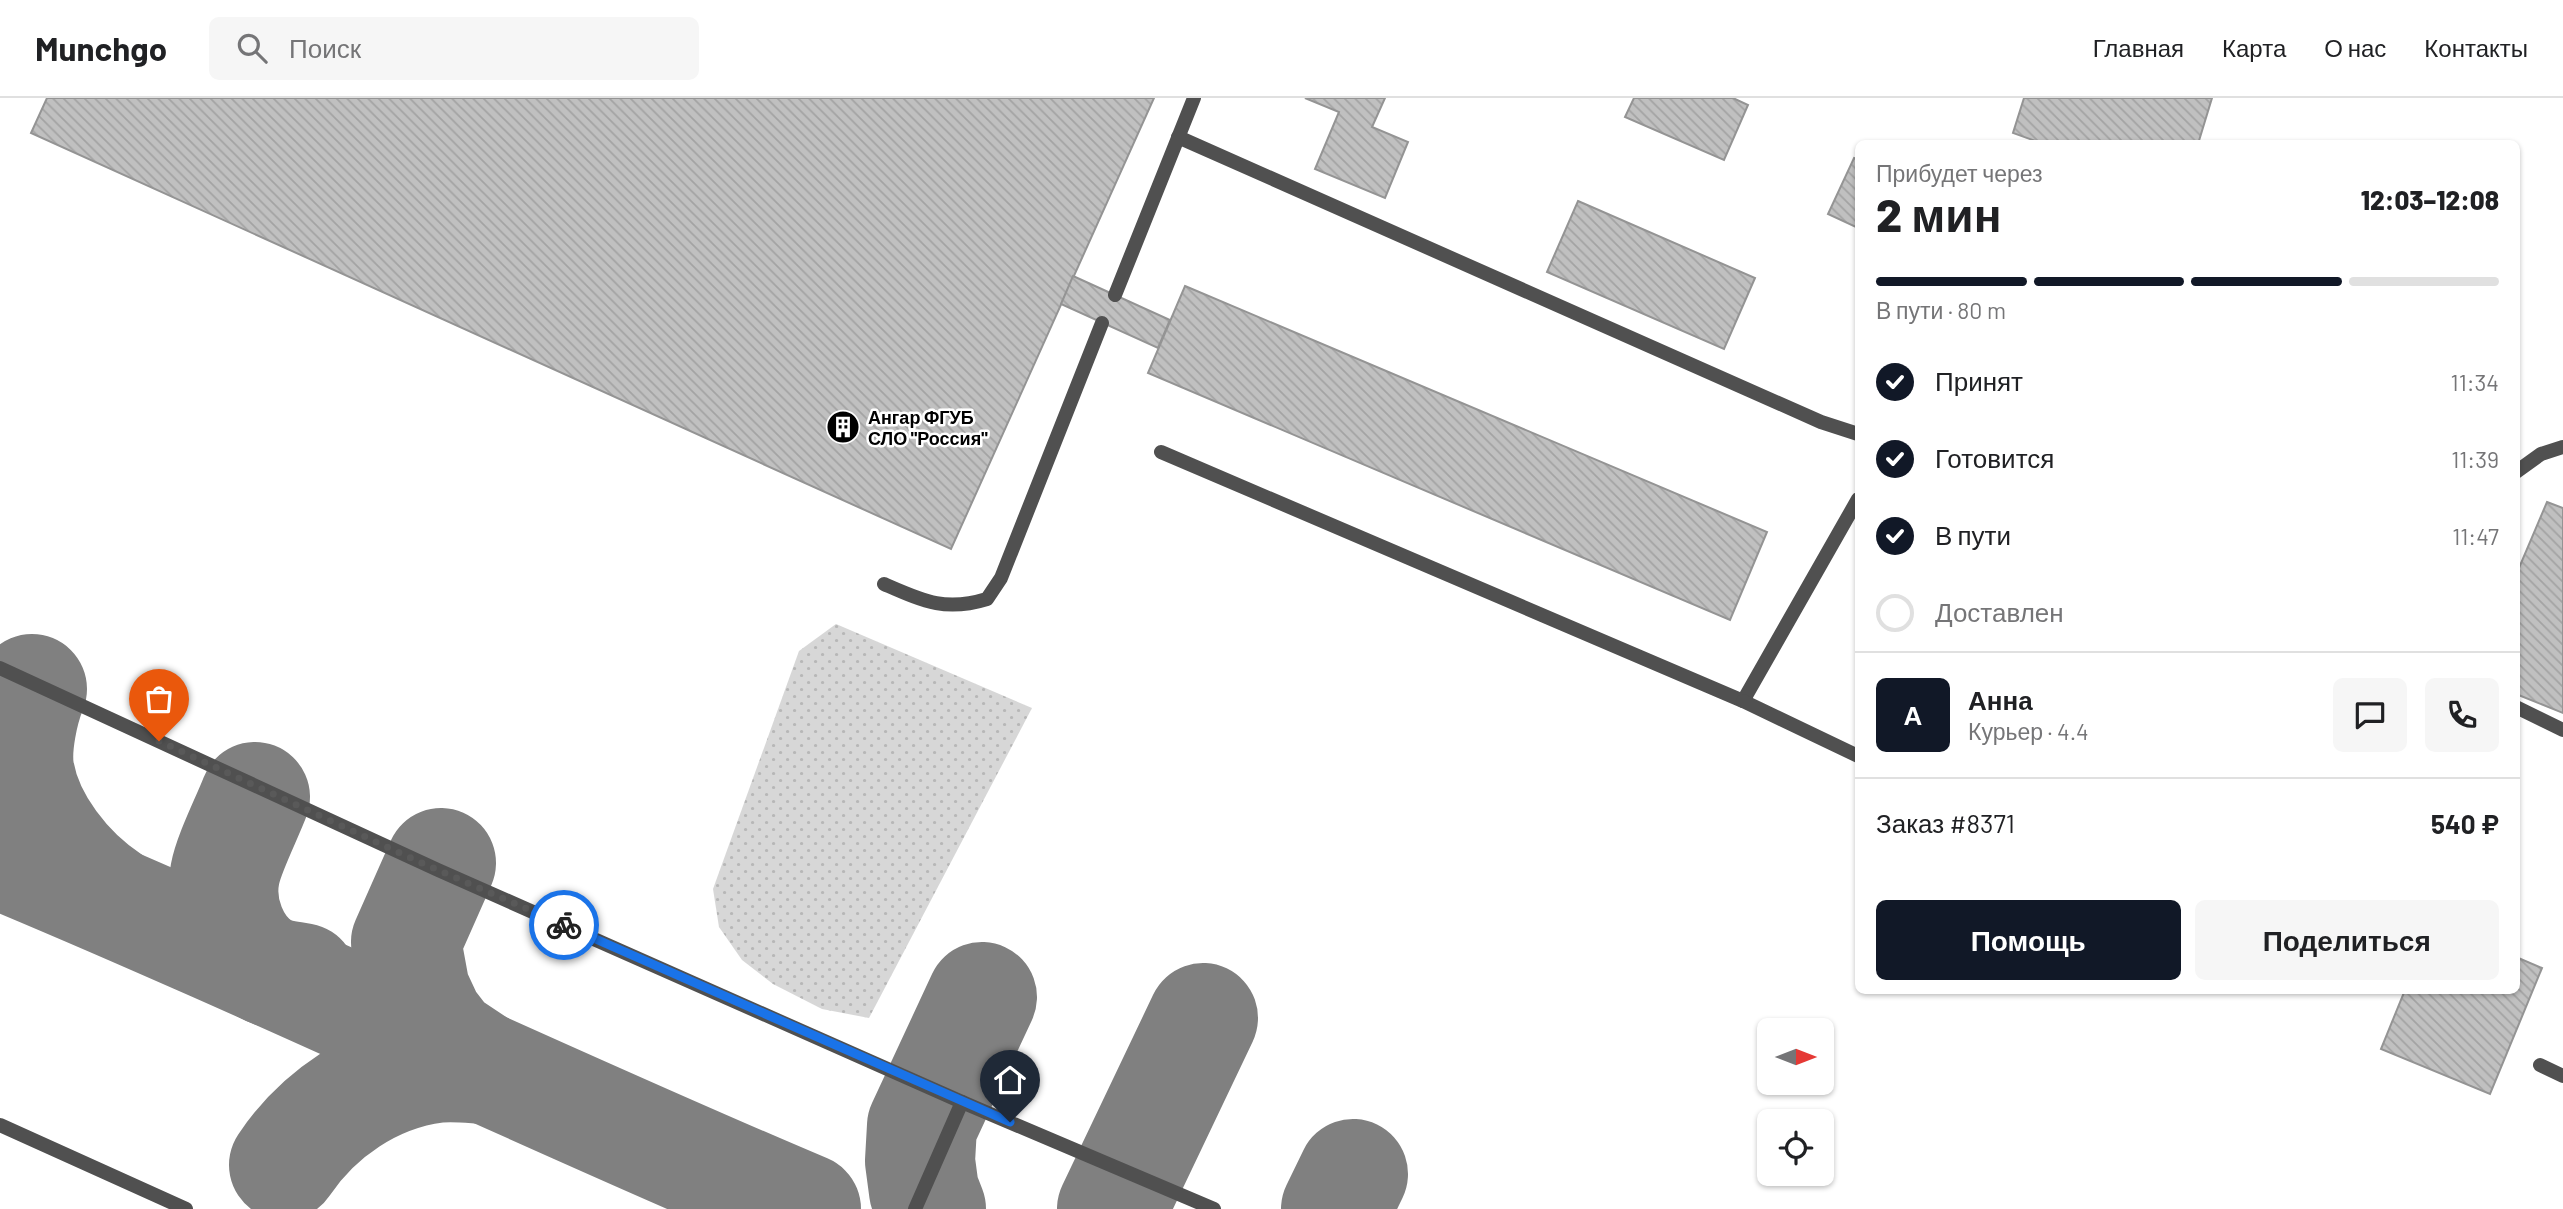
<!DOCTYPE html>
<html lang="ru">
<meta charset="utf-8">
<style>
body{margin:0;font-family:Barlow,sans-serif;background:#f6f6f6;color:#202124;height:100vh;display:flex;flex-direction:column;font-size:26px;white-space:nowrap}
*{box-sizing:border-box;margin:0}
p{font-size:23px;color:#757577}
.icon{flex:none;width:38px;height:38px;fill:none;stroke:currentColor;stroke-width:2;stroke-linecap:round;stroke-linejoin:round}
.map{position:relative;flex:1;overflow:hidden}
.side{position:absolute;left:1855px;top:42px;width:665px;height:854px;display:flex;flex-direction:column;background:#fff;border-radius:10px;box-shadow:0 2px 5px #0004}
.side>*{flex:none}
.needle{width:46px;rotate:90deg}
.tools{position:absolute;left:1757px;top:920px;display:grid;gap:14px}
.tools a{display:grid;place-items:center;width:77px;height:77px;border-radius:10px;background:#fff;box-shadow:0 2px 5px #0004;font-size:35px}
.pin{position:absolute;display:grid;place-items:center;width:60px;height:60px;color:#fff;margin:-72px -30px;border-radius:50% 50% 50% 0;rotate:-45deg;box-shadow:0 0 7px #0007}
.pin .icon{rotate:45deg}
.courier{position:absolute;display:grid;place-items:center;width:70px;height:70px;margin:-35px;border:5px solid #1a73e8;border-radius:50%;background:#fff;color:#222;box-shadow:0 2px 9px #0007}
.headline em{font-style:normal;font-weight:800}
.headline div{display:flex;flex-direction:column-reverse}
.headline{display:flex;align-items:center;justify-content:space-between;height:119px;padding:0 21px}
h1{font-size:46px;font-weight:800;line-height:52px}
.bar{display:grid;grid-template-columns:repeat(4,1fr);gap:10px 7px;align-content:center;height:84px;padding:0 21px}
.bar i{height:9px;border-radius:5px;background:#e0e0e0}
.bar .on{background:#111827}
.bar p{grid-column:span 4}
.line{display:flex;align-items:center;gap:18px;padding:0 21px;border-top:2px solid #e0e0e0}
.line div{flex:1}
.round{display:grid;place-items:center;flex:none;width:74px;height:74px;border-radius:10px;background:#f6f6f6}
ol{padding:0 21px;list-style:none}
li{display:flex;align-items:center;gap:21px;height:77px}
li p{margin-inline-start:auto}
li .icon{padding:7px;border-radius:50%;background:#111827;color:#fff;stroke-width:4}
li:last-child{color:#757577}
li i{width:38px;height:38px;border:4px solid #e0e0e0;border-radius:50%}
.action{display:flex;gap:14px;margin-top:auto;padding:14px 21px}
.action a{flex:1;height:80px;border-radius:10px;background:#111827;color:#fff;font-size:28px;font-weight:800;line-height:80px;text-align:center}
.action a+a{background:#f6f6f6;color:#202124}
header{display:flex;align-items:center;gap:42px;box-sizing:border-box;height:98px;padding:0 35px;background:#fff;border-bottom:2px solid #e0e0e0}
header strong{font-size:33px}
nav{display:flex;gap:38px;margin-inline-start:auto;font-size:24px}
.search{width:490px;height:63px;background:#f6f6f6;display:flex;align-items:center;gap:18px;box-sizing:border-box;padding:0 24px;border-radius:10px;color:#757577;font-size:26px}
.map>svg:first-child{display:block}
.grass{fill:url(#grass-dots)}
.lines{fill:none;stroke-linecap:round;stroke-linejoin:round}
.taxiway{stroke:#808080;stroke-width:110}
.building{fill:url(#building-back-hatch);stroke:#949494;stroke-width:2}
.service{stroke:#505050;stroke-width:14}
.done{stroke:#595959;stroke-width:7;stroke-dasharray:0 12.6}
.route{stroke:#1a73e8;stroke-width:9}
.labels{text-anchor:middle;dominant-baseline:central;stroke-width:5;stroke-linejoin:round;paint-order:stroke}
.poi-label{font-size:18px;font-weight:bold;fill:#000;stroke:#fff;text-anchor:start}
</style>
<header>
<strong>Munchgo</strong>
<div class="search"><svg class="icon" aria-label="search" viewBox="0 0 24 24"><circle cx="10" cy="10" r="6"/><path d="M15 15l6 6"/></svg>Поиск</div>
<nav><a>Главная</a><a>Карта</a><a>О нас</a><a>Контакты</a></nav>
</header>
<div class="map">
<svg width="2563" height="1111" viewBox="0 0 2563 1111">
<defs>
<pattern id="grass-dots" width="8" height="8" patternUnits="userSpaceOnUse" patternTransform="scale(1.75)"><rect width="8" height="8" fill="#d7d7d7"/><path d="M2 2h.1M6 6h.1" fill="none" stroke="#b7b7b7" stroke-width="1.8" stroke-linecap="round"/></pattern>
<pattern id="building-back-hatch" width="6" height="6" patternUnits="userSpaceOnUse" patternTransform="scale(1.75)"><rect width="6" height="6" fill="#c0c0c0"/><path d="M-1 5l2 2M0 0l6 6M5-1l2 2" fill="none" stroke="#a3a3a3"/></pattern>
</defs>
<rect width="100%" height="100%" fill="#fff"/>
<polygon class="grass" points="836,526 1032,610 869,920 822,911 773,886 742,862 719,829 713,791 799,553"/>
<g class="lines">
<g class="taxiway">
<path d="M 32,591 C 23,613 16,648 19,671 C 27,723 68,774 111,802"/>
<path d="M 255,699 C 247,720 229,755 225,776 C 218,811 234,853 265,871 C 275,877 291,878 302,880"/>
<path d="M 0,756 C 271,869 536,997 806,1111"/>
<path d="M 284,1067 C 318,1016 374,978 436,970 C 452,968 469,970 485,971 L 446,945 L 429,923 L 415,893 L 406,844 L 441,765"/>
<polyline points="931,1111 924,1093 920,1063 922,1028 982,899"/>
<polyline points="1112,1111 1203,920"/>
<polyline points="1336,1111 1353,1076"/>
</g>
</g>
<g class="building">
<polygon points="47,0 1154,0 951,451 31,35"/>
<polygon points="1305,0 1385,0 1372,29 1408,44 1385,100 1315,71 1339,14"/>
<polygon points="1634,0 1733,0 1748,7 1724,62 1625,19"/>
<polygon points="2024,0 2212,0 2198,46 2044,46 2013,35"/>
<polygon points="1854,60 1858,62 1858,130 1828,116"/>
<polygon points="1578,103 1755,180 1724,251 1547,174"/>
<polygon points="1073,178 1170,222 1158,250 1061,206"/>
<polygon points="1185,188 1767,434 1730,522 1148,275"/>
<polygon points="2547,404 2563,410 2563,615 2516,596 2516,477"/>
<polygon points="2516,859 2542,870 2490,996 2381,951 2405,892 2516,892"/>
</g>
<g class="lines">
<g class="service">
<polyline points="1178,39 1821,324 1858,336"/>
<polyline points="1115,197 1194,0"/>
<polyline points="1161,354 1743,603 1858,401"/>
<polyline points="2516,374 2541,356 2563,349"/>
<path d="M 884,486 C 923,503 945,514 987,501 L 1001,480 L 1102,225"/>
<polyline points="0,570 438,772 962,1004 1214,1111"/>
<polyline points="1743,603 1858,658"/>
<polyline points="2516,609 2563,632"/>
<polyline points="2540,967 2563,978"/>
<polyline points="0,1027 186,1111"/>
<polyline points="915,1111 962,1004"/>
</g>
</g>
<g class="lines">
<polyline class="done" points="159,643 415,762 564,827"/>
<polyline class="route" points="564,827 1010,1024"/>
</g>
<defs>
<symbol id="building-disc" viewBox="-11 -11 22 22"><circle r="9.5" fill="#000" stroke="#fff"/><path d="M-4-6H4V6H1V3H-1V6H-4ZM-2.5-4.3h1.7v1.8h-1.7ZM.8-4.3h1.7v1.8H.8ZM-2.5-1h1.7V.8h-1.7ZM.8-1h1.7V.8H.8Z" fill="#fff"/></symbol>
</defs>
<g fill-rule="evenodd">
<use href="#building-disc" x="824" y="310" width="38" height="38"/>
</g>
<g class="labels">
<g class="poi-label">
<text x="868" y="319">Ангар ФГУБ<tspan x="868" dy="21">СЛО "Россия"</tspan></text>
</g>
</g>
</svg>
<div class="tools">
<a><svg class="needle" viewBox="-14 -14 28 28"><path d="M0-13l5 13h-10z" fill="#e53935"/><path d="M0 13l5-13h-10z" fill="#757577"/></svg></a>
<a><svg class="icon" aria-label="locate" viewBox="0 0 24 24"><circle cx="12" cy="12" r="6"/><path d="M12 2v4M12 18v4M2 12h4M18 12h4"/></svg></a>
</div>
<div class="pin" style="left:159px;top:643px;background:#ea580c"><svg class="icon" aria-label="bag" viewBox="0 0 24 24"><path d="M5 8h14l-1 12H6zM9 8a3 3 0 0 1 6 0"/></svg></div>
<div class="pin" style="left:1010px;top:1024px;background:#1f2937"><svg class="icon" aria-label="home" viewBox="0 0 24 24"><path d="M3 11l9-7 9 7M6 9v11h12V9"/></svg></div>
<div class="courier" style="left:564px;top:827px"><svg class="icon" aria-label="bike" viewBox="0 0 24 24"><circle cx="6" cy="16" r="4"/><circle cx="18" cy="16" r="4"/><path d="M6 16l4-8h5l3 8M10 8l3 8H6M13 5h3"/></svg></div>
<section class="side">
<div class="headline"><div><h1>2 мин</h1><p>Прибудет через</p></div><em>12:03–12:08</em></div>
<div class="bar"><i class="on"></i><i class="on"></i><i class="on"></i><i></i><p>В пути · 80 m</p></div>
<ol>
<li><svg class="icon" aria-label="check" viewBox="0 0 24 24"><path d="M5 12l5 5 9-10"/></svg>Принят<p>11:34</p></li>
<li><svg class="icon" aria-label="check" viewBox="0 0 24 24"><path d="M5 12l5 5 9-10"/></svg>Готовится<p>11:39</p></li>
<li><svg class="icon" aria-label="check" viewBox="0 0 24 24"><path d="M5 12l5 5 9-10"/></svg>В пути<p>11:47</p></li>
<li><i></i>Доставлен</li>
</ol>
<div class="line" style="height:126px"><b class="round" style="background:#111827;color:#fff">А</b><div><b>Анна</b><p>Курьер · 4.4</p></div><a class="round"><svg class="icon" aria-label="chat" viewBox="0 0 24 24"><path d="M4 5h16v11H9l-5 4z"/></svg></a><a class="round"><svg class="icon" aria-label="phone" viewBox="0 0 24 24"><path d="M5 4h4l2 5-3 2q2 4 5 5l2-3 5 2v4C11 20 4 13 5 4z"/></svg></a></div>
<div class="line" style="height:91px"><div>Заказ #8371</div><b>540 ₽</b></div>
<div class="action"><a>Помощь</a><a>Поделиться</a></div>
</section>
</div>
